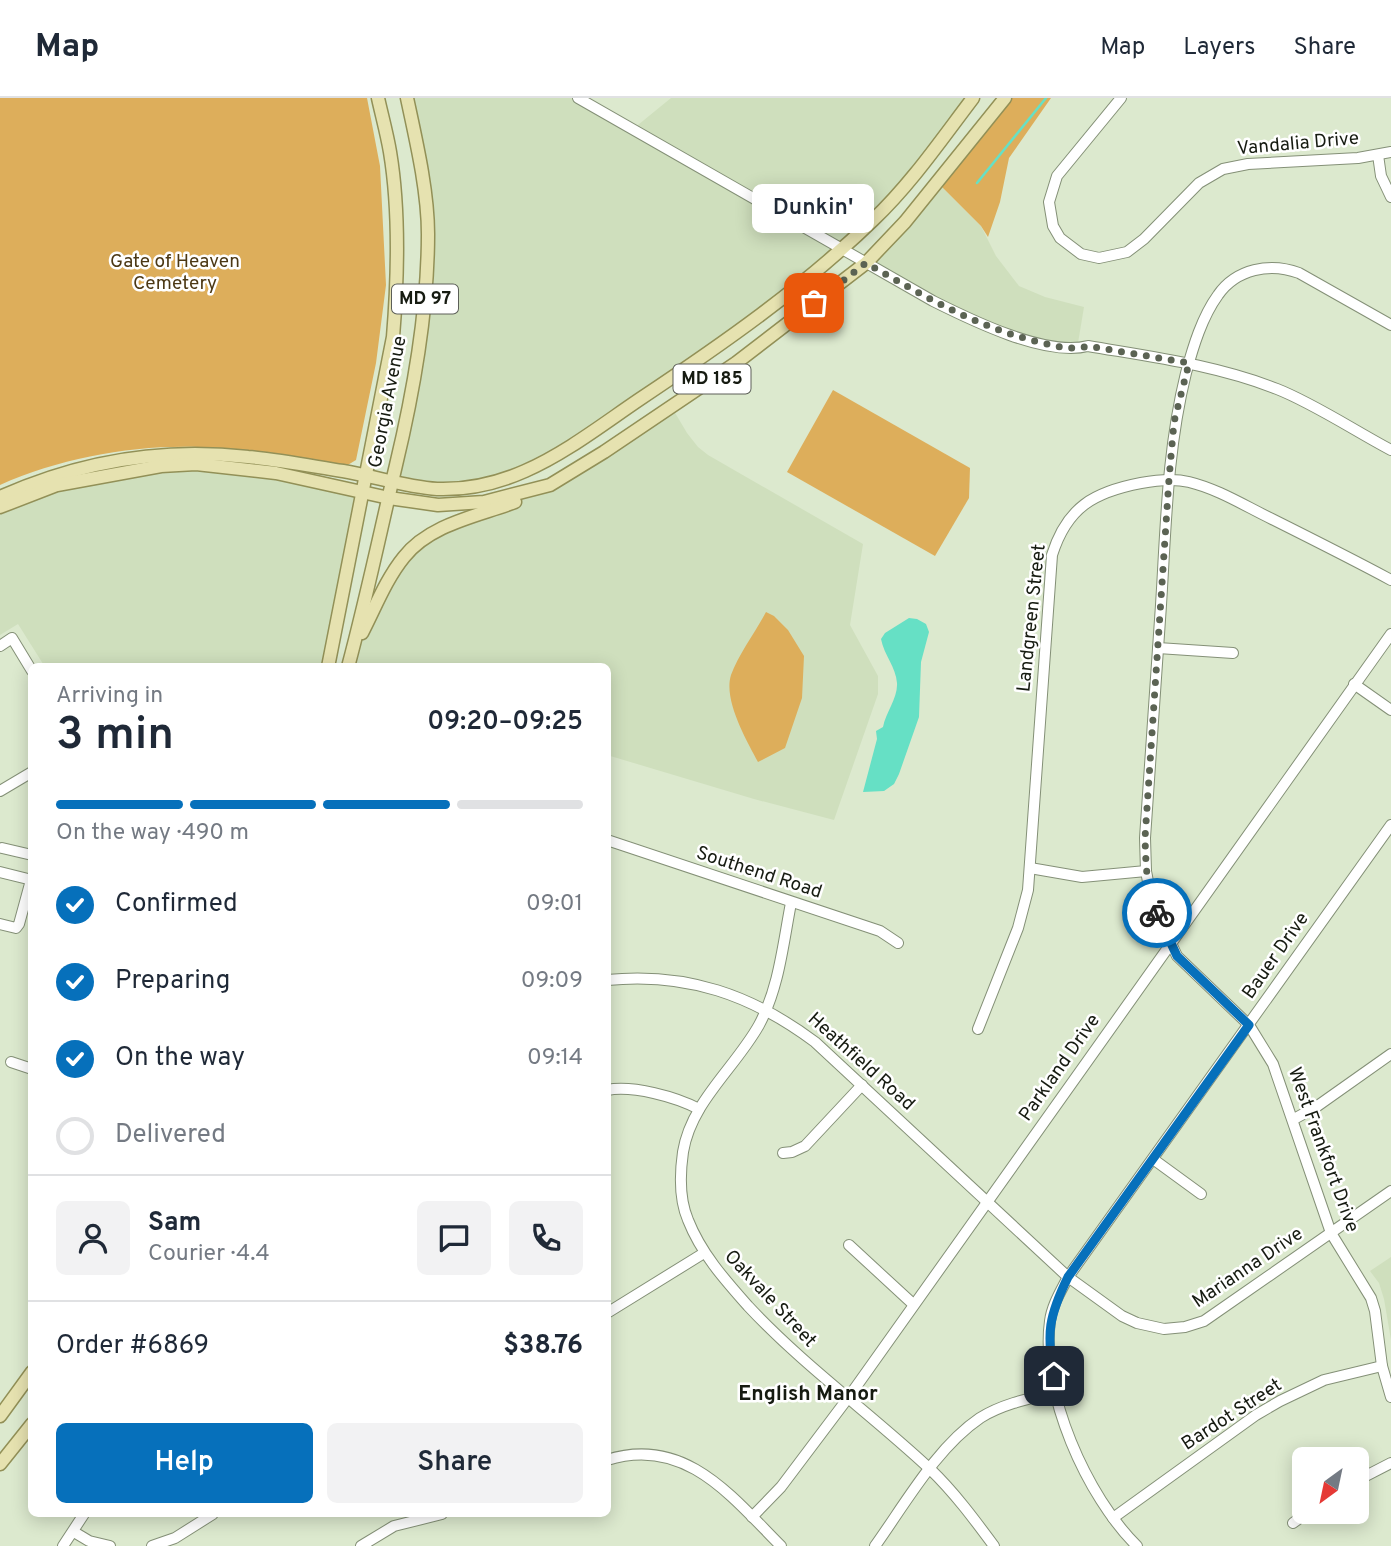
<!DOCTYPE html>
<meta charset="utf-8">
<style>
body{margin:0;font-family:Overpass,sans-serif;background:#f2f2f3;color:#1f2937;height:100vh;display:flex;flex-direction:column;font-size:26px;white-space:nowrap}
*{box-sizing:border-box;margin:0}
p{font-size:23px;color:#747a83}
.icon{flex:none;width:38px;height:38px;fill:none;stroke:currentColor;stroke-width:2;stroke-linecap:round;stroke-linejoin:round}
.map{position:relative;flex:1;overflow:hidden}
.details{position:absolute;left:28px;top:565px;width:583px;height:854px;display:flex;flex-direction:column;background:#fff;border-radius:10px;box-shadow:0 4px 18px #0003}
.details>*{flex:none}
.needle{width:46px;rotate:213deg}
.fabs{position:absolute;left:1292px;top:1349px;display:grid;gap:14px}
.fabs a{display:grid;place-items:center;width:77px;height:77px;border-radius:10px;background:#fff;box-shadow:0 4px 18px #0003;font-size:35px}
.pin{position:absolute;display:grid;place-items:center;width:60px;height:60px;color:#fff;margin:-30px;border-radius:14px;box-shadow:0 4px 10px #0006}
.courier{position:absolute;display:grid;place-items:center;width:70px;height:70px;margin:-35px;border:5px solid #0670bb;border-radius:50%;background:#fff;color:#222;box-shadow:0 2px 9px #0007}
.bubble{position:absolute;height:49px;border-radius:10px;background:#fff;box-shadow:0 4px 18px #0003;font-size:23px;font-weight:600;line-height:49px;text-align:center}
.headline em{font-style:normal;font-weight:600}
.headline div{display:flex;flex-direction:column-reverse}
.headline{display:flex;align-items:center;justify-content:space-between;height:119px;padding:0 28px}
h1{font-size:46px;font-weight:600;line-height:52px}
.bar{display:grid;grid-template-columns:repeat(4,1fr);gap:10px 7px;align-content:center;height:84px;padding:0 28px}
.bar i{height:9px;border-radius:5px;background:#e0e1e3}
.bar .selected{background:#0670bb}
.bar p{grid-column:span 4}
.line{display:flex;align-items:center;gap:18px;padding:0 28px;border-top:2px solid #e0e1e3}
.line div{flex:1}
.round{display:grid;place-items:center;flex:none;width:74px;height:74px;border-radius:10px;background:#f2f2f3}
ol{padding:0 28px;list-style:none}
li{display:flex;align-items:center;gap:21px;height:77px}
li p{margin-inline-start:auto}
li .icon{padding:7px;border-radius:50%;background:#0670bb;color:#fff;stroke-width:4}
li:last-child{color:#747a83}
li i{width:38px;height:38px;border:4px solid #e0e1e3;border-radius:50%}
.primary-button{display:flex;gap:14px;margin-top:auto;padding:14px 28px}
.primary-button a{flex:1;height:80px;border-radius:10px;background:#0670bb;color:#fff;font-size:28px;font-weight:600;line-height:80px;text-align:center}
.primary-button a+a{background:#f2f2f3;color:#1f2937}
header{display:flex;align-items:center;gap:42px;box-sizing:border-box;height:98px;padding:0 35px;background:#fff;border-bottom:2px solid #e0e1e3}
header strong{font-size:33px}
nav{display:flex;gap:38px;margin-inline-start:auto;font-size:24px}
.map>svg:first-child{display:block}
.built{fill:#cfdfbd}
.green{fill:#ddae5b}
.water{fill:#66e0c5}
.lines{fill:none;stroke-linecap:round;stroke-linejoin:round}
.stream{stroke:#66e0c5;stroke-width:2.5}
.minor-casing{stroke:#849077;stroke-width:12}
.major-casing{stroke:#929057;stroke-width:15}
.minor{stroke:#fff;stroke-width:10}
.major{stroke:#e6e2b0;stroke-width:12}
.done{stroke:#5b6353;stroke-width:7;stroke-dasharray:0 12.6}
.route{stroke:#0670bb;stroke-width:9}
.labels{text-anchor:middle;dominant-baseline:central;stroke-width:5;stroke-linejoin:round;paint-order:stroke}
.shield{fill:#fff;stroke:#5c5f58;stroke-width:2}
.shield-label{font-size:18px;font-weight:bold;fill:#161b11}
.street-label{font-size:19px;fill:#161b11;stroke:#fff}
.park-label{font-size:19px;fill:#4c3814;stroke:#fff}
.neighbourhood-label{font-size:21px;font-weight:bold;fill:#161b11;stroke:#fff}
</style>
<header>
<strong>Map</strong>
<nav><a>Map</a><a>Layers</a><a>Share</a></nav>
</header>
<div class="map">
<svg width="1391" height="1448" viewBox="0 0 1391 1448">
<rect width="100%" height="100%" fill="#dce9ce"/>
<g class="built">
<polygon points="407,0 578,0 633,31 671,0 973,0 892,103 746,226 562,352 475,388 393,384 405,332 428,134"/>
<polygon points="938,85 981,128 996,158 1019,188 1045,199 1084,209 1077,251 1011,237 866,165"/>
<polygon points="671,308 687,335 698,349 708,357 863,446 850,527 878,578 878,596 834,722 754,701 607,657 607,569 348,569 352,554 413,449 534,396"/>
<polygon points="196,366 362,392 328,569 45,569 18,526 0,537 0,409 44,391"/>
<polygon points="1391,1159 1391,1242 1384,1201 1379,1185 1370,1173"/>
</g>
<g class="green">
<path d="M 0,0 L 367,0 L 380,68 L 386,187 L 376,265 L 356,362 L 346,368 C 298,360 248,350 198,349 C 131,347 61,360 0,387 Z"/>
<polygon points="1005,0 1051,0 1009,60 1000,104 988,139 981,128 938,85"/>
<polygon points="833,292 970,370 969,400 935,458 787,374"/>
<path d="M 766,514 L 774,518 L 788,532 L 804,558 L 802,600 L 785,650 L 758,664 C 747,643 723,602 731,577 C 738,557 756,533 766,514 Z"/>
</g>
<path class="water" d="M 909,520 L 917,521 L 926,526 L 929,534 L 921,564 L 919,619 L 899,676 L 894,686 L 884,693 L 863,694 L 877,641 L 876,633 L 883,629 C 886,614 898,600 897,585 C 896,569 884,557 881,541 L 885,535 Z"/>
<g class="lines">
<polyline class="stream" points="977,85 1046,0"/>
<defs>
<g id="minor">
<path d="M 578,0 L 933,203 C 971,222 1046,259 1088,248 C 1152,259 1216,267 1277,291 C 1313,305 1355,333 1391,352"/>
<polyline points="1121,0 1057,78 1049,104 1053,128 1060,140 1081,156 1099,160 1127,154 1144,141 1199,85 1223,71 1248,66 1358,60 1391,54"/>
<polyline points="1378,57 1381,78 1391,99"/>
<path d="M 1391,227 L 1299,175 C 1270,164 1236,171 1218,197 C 1202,219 1193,249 1186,275 C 1167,352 1166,428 1161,507 C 1156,585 1150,662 1145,740 L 1146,773 L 1152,805 L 1177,858 L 1249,927 L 1273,966 L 1331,1135 L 1371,1200 L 1375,1213 L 1382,1268 L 1391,1299"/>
<polyline points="0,548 12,540 32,573"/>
<polyline points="1158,550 1233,555"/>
<polyline points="1354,586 1391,612"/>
<polyline points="0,693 32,674"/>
<polyline points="607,742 880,833 898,845"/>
<polyline points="2,750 32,757"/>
<polyline points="1030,770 1082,779 1146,773"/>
<polyline points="0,774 32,782"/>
<path d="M 791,805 C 783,846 779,890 759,927 C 735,970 691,1004 683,1054 C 680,1075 679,1101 688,1122 C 701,1155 724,1181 748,1208 C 804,1268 870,1315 930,1371 C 954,1394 974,1421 994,1448"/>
<polyline points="0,826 16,830 19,826 31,782"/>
<path d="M 607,882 C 687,874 752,897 815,944 L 1068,1179 L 1122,1218 L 1137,1225 L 1164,1231 L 1185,1229 L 1204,1223 L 1391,1093"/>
<path d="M 978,931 L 1018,830 L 1028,792 L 1052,457 C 1067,409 1094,394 1141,385 C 1157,382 1173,380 1189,384 C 1218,391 1245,408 1272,421 C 1312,441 1352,461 1391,482"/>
<polyline points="11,964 32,971"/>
<path d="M 607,992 C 633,987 676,999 699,1011"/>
<polyline points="1294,1021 1316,1009 1391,956"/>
<polyline points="783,1055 792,1054 805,1048 862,987"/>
<polyline points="1153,1061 1201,1096"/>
<polyline points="849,1147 913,1206"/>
<polyline points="607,1215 704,1155"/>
<path d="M 607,1362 C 685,1337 732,1399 781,1448"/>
<polyline points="1356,1383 1391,1365"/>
<polyline points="752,1419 781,1389 848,1300 1391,536"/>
<polyline points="1113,1420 1256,1317 1280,1303 1324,1282 1382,1268"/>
<polyline points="1293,1425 1308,1414"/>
<polyline points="74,1434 89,1443 110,1448"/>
<polyline points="63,1448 84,1416"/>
<polyline points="152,1448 175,1440 213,1416"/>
<polyline points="361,1448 394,1428 442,1416"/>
<path d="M 875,1448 C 905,1406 937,1349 980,1320 C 1002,1306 1031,1300 1056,1294"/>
<path d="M 1137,1448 C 1087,1399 1040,1294 1050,1223 C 1052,1207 1061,1193 1068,1179 L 1391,727"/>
</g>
<g id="major">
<path d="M 0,399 C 78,364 162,349 248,359 C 280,362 311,368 343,373 C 374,378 405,389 437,391 C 467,392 498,385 525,373 C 566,355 603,326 640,301 C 721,247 803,190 873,122 C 911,86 941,42 973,0"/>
<polyline points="0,409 57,387 161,368 196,366 276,375 389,400 438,407 484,404 550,387 604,354 736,265 866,165 905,124 1005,0"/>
<path d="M 362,535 C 375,510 386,481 404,459 C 430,426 478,418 515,404"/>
<path d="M 328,569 L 393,239 C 398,178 400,114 390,54 C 387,36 382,18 378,0"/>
<path d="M 348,569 C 366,502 380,435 396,367 C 414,292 428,214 428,136 C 428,93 416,42 407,0"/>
<polyline points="0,1318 32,1274"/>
<polyline points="0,1366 32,1326"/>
</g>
</defs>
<use href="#minor" class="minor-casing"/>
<use href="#major" class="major-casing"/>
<use href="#minor" class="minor"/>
<use href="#major" class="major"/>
</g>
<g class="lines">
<path class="done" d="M 814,205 L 866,165 C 922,197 976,229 1039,244 C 1056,248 1071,253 1088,248 L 1189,265 L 1174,324 L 1169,381 L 1145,740 C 1146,766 1146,791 1157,815"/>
<path class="route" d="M 1054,1278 C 1046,1235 1049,1218 1068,1179 L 1249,927 L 1177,858 L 1157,815"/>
</g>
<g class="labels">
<g class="shield">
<rect x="392" y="186.5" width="66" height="29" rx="5"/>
<rect x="673.5" y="266.5" width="77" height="29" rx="5"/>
</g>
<g class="shield-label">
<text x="425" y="201">MD 97</text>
<text x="712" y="281">MD 185</text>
</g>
<g class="street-label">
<text transform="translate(1298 46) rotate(-5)">Vandalia Drive</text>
<text transform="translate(388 304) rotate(-79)">Georgia Avenue</text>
<text transform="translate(1032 520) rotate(-84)">Landgreen Street</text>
<text transform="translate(759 775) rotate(18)">Southend Road</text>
<text transform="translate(1276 858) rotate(-55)">Bauer Drive</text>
<text transform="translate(861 964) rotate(42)">Heathfield Road</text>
<text transform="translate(1060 970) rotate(-55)">Parkland Drive</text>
<text transform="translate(1323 1052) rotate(70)">West Frankfort Drive</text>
<text transform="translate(1248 1170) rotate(-34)">Marianna Drive</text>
<text transform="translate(770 1201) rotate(47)">Oakvale Street</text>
<text transform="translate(1232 1317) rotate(-33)">Bardot Street</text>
</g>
<g class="park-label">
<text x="175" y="164">Gate of Heaven<tspan x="175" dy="22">Cemetery</tspan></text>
</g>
<g class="neighbourhood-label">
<text x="808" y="1296">English Manor</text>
</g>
</g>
</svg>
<div class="fabs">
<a><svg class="needle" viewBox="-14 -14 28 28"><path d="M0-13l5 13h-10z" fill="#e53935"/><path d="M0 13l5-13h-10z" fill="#747a83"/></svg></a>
</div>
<div class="pin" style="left:814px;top:205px;background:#ea580c"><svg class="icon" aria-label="bag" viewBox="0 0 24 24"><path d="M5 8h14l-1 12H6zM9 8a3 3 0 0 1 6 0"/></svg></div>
<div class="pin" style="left:1054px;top:1278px;background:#1f2937"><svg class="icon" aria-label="home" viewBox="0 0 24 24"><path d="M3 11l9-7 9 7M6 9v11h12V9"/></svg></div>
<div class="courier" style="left:1157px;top:815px"><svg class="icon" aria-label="bike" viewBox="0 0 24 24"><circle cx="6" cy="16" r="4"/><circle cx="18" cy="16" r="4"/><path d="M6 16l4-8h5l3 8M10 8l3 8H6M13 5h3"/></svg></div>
<div class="bubble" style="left:752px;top:86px;width:122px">Dunkin'</div>
<section class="details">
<div class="headline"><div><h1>3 min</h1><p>Arriving in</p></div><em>09:20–09:25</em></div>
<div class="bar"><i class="selected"></i><i class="selected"></i><i class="selected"></i><i></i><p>On the way · 490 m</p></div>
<ol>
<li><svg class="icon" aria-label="check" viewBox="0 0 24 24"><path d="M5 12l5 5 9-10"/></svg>Confirmed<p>09:01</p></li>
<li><svg class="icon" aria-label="check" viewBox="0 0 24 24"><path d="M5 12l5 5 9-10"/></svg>Preparing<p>09:09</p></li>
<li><svg class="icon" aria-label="check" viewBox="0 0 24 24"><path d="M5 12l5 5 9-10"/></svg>On the way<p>09:14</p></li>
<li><i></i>Delivered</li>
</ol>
<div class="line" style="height:126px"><a class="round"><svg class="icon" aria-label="person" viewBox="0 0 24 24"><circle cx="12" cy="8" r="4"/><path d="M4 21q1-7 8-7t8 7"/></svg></a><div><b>Sam</b><p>Courier · 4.4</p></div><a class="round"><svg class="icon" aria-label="chat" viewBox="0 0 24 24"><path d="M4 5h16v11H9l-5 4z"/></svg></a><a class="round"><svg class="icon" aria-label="phone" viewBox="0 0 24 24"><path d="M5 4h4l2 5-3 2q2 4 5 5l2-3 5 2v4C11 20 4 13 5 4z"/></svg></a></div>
<div class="line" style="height:91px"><div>Order #6869</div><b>$38.76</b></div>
<div class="primary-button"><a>Help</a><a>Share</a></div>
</section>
</div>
